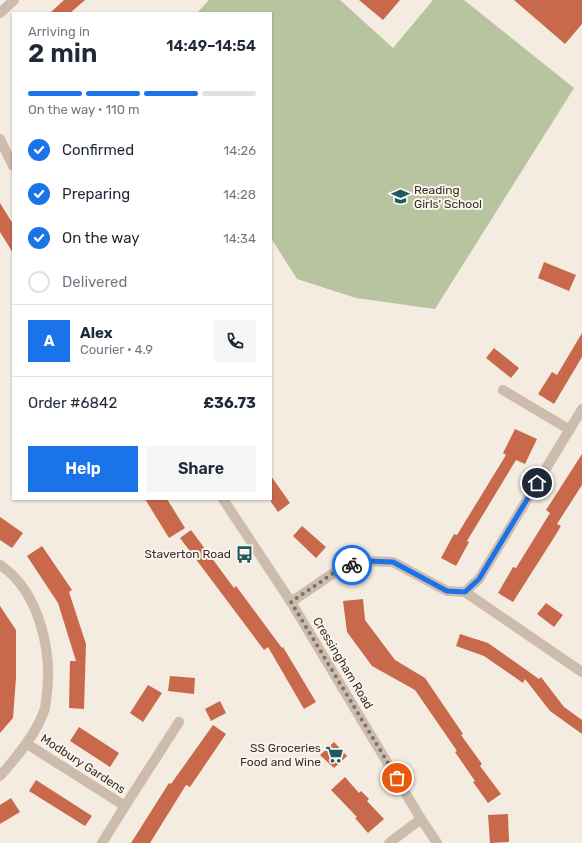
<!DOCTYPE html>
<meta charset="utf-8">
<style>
body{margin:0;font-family:Rubik,sans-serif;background:#f6f6f7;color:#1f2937;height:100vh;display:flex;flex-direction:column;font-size:15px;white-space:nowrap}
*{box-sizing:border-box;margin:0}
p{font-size:13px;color:#747a83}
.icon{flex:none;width:22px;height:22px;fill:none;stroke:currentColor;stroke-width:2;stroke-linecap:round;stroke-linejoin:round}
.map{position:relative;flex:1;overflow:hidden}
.drawer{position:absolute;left:12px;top:12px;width:260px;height:488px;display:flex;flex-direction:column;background:#fff;border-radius:0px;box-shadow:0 1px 3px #0004}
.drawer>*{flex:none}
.pin{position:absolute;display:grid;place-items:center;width:34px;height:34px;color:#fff;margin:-17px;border:2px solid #fff;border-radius:50%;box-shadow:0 1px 4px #0007}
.courier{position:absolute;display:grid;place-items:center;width:40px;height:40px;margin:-20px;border:3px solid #1a73e8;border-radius:50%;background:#fff;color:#222;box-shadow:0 1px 5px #0007}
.summary em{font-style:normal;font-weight:600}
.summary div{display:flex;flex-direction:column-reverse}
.summary{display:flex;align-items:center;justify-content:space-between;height:68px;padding:0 16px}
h1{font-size:26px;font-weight:600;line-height:30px}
.bar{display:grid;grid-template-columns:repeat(4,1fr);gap:6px 4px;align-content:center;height:48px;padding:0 16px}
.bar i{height:5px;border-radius:3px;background:#e0e1e3}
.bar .current{background:#1a73e8}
.bar p{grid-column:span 4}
.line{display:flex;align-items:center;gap:10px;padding:0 16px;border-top:1px solid #e0e1e3}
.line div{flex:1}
.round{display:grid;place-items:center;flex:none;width:42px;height:42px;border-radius:0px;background:#f6f6f7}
ol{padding:0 16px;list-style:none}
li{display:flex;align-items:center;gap:12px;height:44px}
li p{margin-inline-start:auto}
li .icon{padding:4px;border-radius:50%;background:#1a73e8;color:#fff;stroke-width:4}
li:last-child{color:#747a83}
li i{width:22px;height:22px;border:2px solid #e0e1e3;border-radius:50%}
.button{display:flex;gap:8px;margin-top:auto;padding:8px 16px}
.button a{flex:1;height:46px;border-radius:0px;background:#1a73e8;color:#fff;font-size:16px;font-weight:600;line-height:46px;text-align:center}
.button a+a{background:#f6f6f7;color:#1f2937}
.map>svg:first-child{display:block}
.green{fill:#b8c4a0}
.building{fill:#c8694b}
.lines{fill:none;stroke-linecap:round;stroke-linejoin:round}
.minor{stroke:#cdbbac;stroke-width:10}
.done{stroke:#7c716b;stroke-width:4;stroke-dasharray:0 7.2}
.route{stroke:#1a73e8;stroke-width:5}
.labels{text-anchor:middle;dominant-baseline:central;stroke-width:4;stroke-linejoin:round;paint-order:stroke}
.poi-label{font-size:12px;fill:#3b302b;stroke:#fbf5ee;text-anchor:end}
.street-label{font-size:12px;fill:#3b302b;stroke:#fbf5ee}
</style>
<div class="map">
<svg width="582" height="843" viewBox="0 0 582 843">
<rect width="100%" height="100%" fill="#f4ebe1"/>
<polygon class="green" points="209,0 340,0 393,48 433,0 464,0 574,88 435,309 356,298 297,279 271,238 271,13 197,13"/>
<g class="building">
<polygon points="64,0 85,0 70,13 50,13"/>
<polygon points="359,0 400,0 383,20"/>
<polygon points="514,0 582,0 582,24 565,44"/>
<polygon points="0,203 13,224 13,253 0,232"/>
<polygon points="544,262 576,275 569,291 538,278"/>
<polygon points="582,333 582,357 554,404 538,394 552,372 557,375"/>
<polygon points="494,348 519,368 511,378 486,358"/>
<polygon points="515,429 537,439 525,464 516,460 467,541 469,542 456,566 441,558 454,534 457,535 506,455 503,453"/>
<polygon points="582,454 582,485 557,524 561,526 555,536 513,602 498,593 513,567 516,568 550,513 546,510"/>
<polygon points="271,476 290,503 278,512 271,502"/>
<polygon points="145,499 167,499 185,528 169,538"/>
<polygon points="0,517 23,533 12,548 0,540"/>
<polygon points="302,526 326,547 316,558 293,536"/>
<polygon points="191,530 234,588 236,586 282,648 283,647 316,702 304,709 268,647 264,650 180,538"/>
<polygon points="42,546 72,590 69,592 86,644 84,709 69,708 70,661 76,661 58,603 27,556"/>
<polygon points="363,599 365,620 395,660 425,678 463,734 461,735 482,764 480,766 501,794 488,803 473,782 475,781 455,752 457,751 415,690 372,666 347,632 343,601"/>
<polygon points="546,603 563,615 554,627 537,614"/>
<polygon points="0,606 16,630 16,678 13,718 0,733"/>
<polygon points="460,634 488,643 539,679 541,677 564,707 582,720 582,734 550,711 525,679 523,683 484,656 456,646"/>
<polygon points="170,676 195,678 194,694 168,691"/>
<polygon points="148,685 162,693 143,722 130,713"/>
<polygon points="220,701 226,713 211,721 205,709"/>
<polygon points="213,725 226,734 190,787 186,785 150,843 131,843 169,783 171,784"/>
<polygon points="79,727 119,753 110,767 70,741"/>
<polygon points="334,742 347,756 334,768 320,755"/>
<polygon points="345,777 359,793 361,791 369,799 367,801 384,819 368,833 355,818 357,817 331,790"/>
<polygon points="36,780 92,816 85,826 29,791"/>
<polygon points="11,798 20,812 0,824 0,805"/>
<polygon points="508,814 509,842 490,843 488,815"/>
</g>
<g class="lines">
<g class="minor">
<polyline points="0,13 14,0"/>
<polyline points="0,139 13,166"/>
<polyline points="503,390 570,430"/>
<polyline points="223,499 291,602 421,819 437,843"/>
<path d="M 0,565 C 39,591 52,650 47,693 C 46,698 46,704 45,708 C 38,732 16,758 0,776"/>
<polyline points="465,592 479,579 582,409"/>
<polyline points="291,602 338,570 366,561 393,562 447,591 465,592 582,672"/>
<polyline points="27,744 125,806 179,722"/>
<polyline points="102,843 125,806"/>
<polyline points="389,843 421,819"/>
</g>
</g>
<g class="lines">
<polyline class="done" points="352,565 338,570 291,602 397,778"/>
<polyline class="route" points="352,565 366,561 393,562 447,591 465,592 479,579 537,483"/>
</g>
<defs>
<symbol id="school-bare" viewBox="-9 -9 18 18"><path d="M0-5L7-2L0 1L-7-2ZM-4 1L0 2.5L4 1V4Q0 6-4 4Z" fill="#1f5a5e" stroke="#fbf5ee" stroke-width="2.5" paint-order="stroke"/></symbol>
<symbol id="bus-bare" viewBox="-9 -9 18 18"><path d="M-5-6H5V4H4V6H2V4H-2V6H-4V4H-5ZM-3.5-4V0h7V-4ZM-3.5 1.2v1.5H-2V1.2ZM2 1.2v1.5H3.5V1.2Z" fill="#1f5a5e" stroke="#fbf5ee" stroke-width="2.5" paint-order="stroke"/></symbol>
<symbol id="supermarket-bare" viewBox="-9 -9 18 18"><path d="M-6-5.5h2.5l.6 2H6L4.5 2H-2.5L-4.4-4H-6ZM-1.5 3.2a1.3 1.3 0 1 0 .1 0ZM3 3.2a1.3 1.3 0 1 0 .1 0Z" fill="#1f5a5e" stroke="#fbf5ee" stroke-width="2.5" paint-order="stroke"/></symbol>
</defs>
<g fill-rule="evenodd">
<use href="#school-bare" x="388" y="184" width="25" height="25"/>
<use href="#bus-bare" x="232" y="542" width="25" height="25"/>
<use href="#supermarket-bare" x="322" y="742" width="25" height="25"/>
</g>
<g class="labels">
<g class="poi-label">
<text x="414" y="190" text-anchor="start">Reading<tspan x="414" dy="14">Girls' School</tspan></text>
<text x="231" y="554">Staverton Road</text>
<text x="321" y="748">SS Groceries<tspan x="321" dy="14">Food and Wine</tspan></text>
</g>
<g class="street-label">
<text transform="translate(343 663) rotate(59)">Cressingham Road</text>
<text transform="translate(83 764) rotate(33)">Modbury Gardens</text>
</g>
</g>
</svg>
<div class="pin" style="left:397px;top:778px;background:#ea580c"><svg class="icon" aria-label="bag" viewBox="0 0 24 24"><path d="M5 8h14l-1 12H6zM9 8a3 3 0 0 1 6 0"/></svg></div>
<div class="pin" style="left:537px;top:483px;background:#1f2937"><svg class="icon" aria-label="home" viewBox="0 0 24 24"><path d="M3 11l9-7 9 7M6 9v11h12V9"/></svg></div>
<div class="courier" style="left:352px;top:565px"><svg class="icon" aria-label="bike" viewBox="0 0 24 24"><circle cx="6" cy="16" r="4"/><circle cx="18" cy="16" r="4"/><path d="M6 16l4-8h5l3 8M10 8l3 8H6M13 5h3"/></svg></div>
<section class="drawer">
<div class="summary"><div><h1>2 min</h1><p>Arriving in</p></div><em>14:49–14:54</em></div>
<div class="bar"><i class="current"></i><i class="current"></i><i class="current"></i><i></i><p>On the way · 110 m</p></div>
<ol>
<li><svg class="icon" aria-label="check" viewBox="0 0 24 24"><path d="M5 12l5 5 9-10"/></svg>Confirmed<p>14:26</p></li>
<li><svg class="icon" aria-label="check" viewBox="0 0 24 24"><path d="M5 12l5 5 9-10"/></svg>Preparing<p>14:28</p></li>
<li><svg class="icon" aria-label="check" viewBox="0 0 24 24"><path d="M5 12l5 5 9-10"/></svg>On the way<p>14:34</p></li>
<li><i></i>Delivered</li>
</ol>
<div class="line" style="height:72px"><b class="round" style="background:#1a73e8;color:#fff">A</b><div><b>Alex</b><p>Courier · 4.9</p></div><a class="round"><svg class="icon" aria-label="phone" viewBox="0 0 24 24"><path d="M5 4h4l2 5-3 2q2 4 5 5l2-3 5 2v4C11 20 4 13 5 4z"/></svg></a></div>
<div class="line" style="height:52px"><div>Order #6842</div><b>£36.73</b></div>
<div class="button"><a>Help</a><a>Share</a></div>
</section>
</div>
